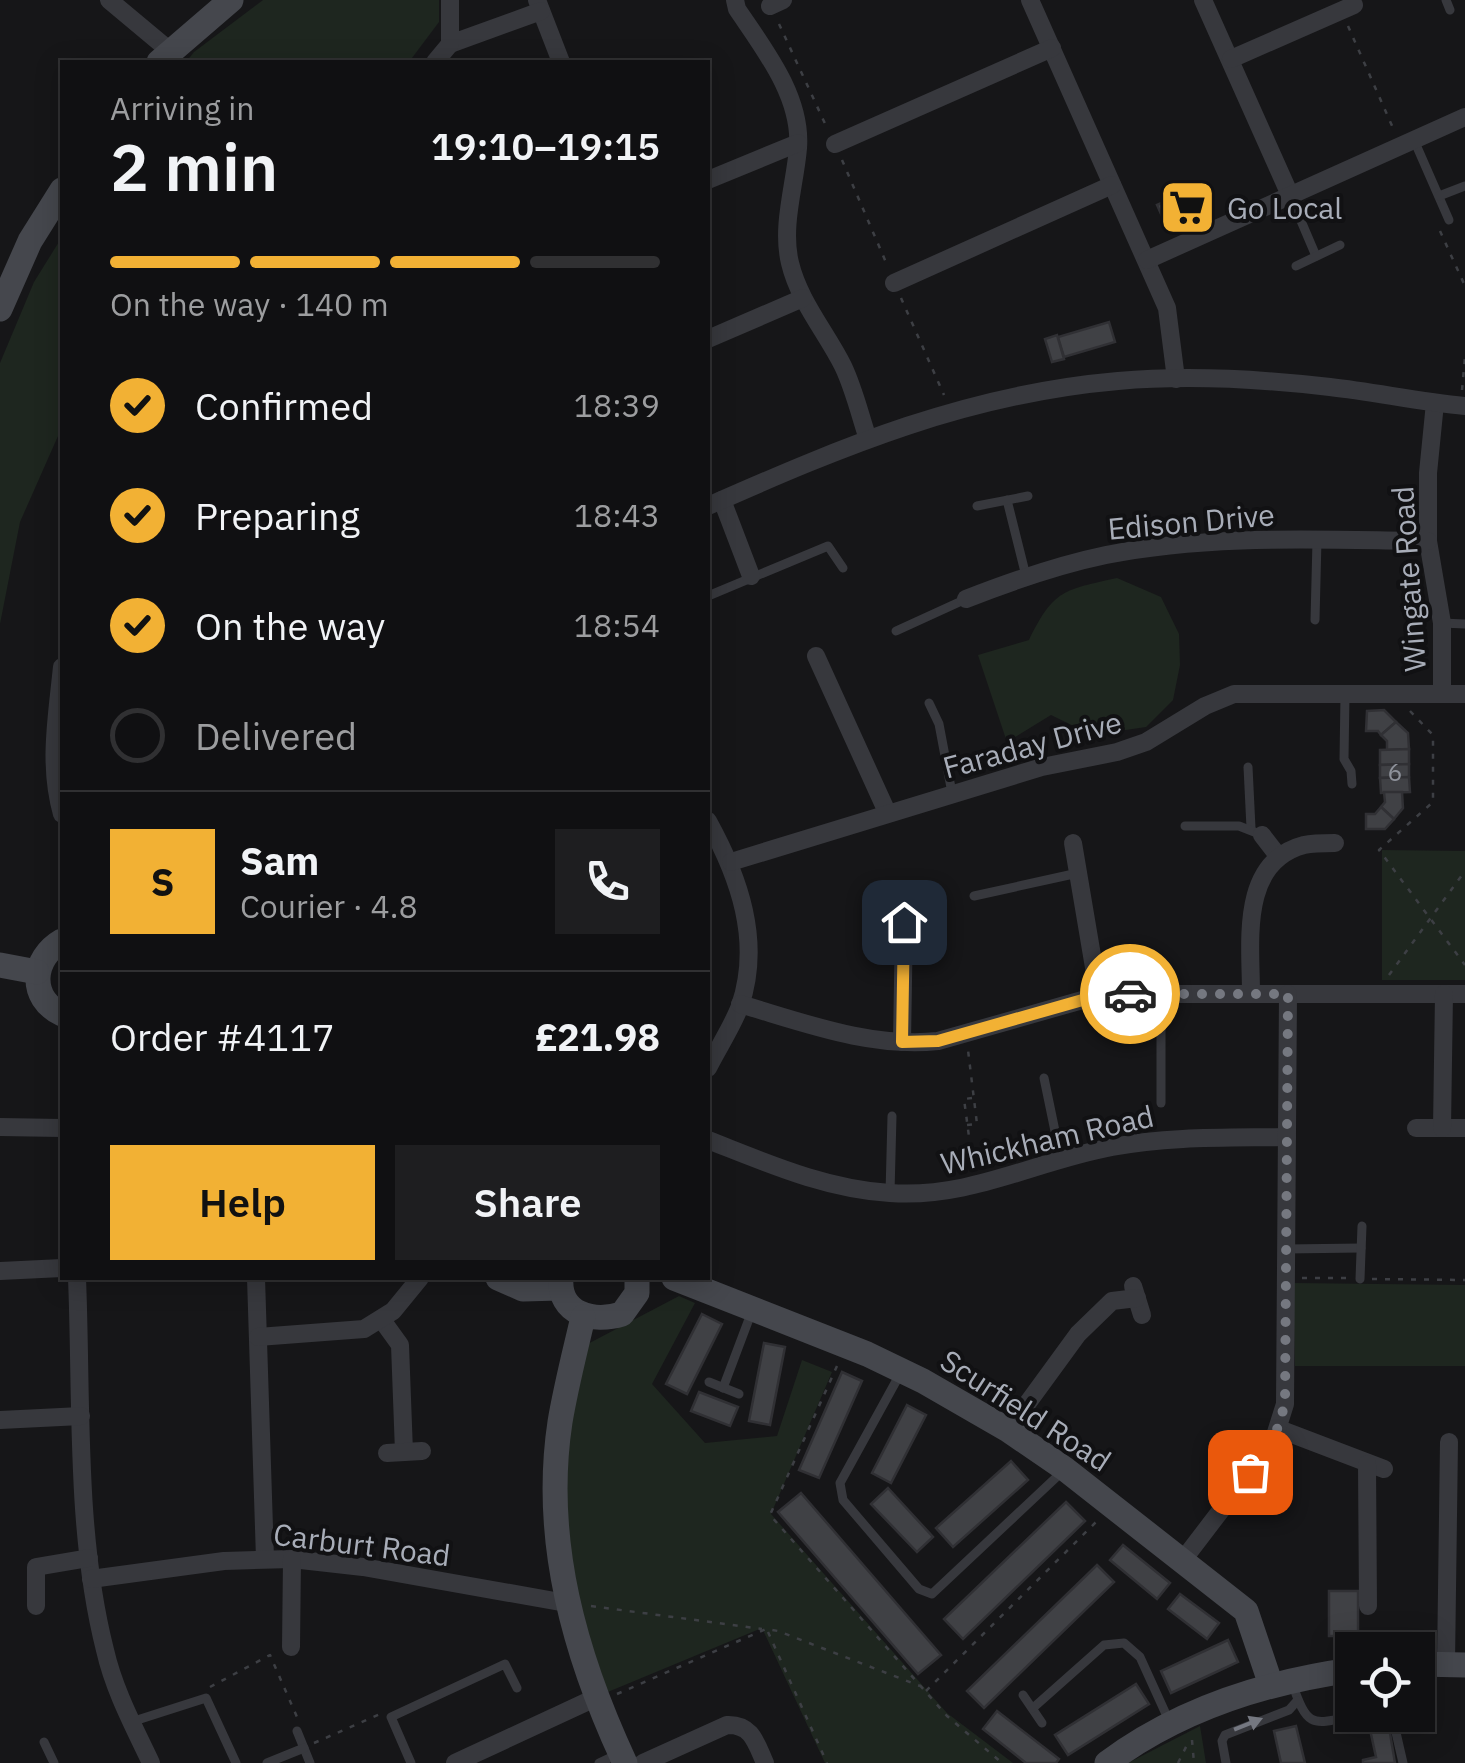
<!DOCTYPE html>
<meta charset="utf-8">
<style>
body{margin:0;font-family:"IBM Plex Sans",sans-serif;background:#1e1e20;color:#f1f3f6;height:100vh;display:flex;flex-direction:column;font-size:38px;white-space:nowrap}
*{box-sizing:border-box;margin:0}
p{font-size:32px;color:#9c9d9f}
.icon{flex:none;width:55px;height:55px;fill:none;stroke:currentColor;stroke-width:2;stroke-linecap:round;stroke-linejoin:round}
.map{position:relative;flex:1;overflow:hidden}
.side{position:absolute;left:60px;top:60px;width:650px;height:1220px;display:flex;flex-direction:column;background:#101012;border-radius:0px;box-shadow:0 5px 25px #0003,0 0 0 2px #303032}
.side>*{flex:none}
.controls{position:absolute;left:1335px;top:1632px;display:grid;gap:20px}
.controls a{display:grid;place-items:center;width:100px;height:100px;border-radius:0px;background:#101012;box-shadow:0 5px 25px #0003,0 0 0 2px #303032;font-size:50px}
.pin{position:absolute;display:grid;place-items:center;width:85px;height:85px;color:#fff;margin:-42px;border-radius:20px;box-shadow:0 5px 15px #0006}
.courier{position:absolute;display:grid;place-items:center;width:100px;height:100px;margin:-50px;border:8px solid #f2b134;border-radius:50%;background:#fff;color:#222;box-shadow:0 2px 12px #0007}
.head em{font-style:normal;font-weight:600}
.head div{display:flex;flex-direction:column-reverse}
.head{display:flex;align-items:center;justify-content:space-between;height:170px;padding:0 50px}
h1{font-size:65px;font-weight:600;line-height:75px}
.bar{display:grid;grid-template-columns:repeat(4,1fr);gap:15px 10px;align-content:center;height:120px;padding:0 50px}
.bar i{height:12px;border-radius:8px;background:#303032}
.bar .current{background:#f2b134}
.bar p{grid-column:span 4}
.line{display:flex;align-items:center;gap:25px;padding:0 50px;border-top:2px solid #303032}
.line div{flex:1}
.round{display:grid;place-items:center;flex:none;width:105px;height:105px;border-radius:0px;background:#1e1e20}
ol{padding:0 50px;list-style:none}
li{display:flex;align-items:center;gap:30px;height:110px}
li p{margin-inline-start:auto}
li .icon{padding:10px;border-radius:50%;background:#f2b134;color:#111;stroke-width:4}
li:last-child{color:#9c9d9f}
li i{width:55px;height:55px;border:5px solid #303032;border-radius:50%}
.cta{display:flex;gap:20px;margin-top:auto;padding:20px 50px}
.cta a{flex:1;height:115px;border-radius:0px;background:#f2b134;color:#111;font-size:40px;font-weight:600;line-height:115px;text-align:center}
.cta a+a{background:#1e1e20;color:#f1f3f6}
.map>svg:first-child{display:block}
.green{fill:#1e261f}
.building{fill:#404145;stroke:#303034;stroke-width:2.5}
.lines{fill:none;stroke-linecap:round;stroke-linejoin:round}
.path{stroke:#3d3f44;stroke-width:2.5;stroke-dasharray:5 8;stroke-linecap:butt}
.lane{stroke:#37383d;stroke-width:9}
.street{stroke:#37383d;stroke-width:18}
.secondary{stroke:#45474d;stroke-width:25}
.oneway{fill:#757881}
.done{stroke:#757880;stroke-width:10;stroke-dasharray:0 18}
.route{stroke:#f2b134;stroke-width:12}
.labels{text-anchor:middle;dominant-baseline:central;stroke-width:8;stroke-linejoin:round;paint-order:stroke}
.number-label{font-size:25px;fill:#8e929b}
.poi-label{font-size:30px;fill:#a8adb8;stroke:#111113;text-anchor:start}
.street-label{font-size:30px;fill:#a8adb8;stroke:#111113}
</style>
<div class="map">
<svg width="1465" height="1763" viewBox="0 0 1465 1763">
<rect width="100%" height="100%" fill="#161618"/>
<g class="green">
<polygon points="263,0 439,0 439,22 409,62 186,62 194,52"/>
<polygon points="62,237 62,427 20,522 0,624 0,363 34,282"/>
<path d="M 1117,578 L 1161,597 L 1179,634 L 1180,665 L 1173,700 L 1146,727 L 1092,735 L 1051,715 L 1007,742 L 978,655 L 1029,640 C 1054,589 1064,590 1117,578 Z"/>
<polygon points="1382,850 1465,851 1465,980 1382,980"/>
<polygon points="1293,1283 1465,1285 1465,1366 1295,1366"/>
<polygon points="679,1296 695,1303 652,1384 705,1443 777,1436 802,1360 832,1372 771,1514 947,1713 1013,1763 825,1763 762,1628 603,1694 561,1545 569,1410 580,1348"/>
<polygon points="1200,1726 1206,1763 1128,1763"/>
</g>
<g class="building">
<polygon points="1203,185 1211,204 1165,223 1157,205"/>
<polygon points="1109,322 1115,342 1064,357 1058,337"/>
<polygon points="1057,335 1064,359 1052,362 1045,339"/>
<polygon points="1384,710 1396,722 1381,735 1378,731 1366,731 1367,711"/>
<polygon points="1396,722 1408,733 1409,749 1387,750 1387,741 1381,735"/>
<polygon points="1409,749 1409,764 1380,765 1380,750"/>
<polygon points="1409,764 1409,777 1380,778 1380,765"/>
<polygon points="1409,777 1410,792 1381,793 1380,778"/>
<polygon points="1384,792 1402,792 1403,808 1394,819 1381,807 1385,802"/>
<polygon points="1381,807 1394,819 1385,829 1366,829 1366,814 1375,814"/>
<polygon points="702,1314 722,1324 687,1394 666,1384"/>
<polygon points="764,1343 785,1347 770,1425 749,1421"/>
<polygon points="842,1372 862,1381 819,1478 799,1470"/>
<polygon points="699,1392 738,1407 730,1426 691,1411"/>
<polygon points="907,1405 926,1415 891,1483 872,1473"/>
<polygon points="1011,1461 1028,1480 953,1547 936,1528"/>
<polygon points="888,1488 933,1537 917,1552 871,1504"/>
<polygon points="801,1493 941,1655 918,1674 778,1512"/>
<polygon points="1066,1502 1085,1521 963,1639 944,1619"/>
<polygon points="1123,1545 1170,1583 1157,1599 1110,1560"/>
<polygon points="1097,1565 1114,1582 984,1708 967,1691"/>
<rect x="1329" y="1591" width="29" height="45"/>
<polygon points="1180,1594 1219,1623 1207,1639 1168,1609"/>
<polygon points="1228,1640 1238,1662 1171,1693 1161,1671"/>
<polygon points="1136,1684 1149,1704 1068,1755 1055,1735"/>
<polygon points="997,1711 1059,1759 1056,1763 1026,1763 983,1729"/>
<polygon points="1388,1721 1395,1763 1363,1763 1363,1760 1376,1757 1369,1725"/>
<polygon points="1296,1726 1305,1763 1281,1763 1274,1731"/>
</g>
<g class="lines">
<g class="path">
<polyline points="779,24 828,130"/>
<polyline points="1348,26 1393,128"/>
<polyline points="842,160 888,267"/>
<polyline points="1440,231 1465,286"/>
<polyline points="901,298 944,395"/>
<polyline points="1462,390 1465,357"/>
<polyline points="1410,711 1433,735 1433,802 1379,850 1465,965"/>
<polyline points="1389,975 1465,871"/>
<polyline points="972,1098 964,1099 973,1167"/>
<polyline points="967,1125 977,1124 968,1050"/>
<polyline points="1302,1278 1349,1278"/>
<polyline points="1372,1279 1465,1280"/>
<polyline points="837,1366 770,1515 947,1716 1002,1763"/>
<polyline points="591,1606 762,1629"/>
<polyline points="768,1632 827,1763"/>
<polyline points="210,1687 270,1655 297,1717"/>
<polyline points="926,1691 1097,1521"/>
<polyline points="617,1694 766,1629 778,1631 920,1686"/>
<polyline points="1192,1740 1194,1763"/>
<polyline points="314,1743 380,1714"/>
<polyline points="1178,1763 1189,1741"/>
</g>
<g class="lane">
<polyline points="1446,0 1450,10"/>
<polyline points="1414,140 1449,220"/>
<polyline points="1290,195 1316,256"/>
<polyline points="1439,196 1465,186"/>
<polyline points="1296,266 1340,245"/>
<polyline points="1007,500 1026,576"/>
<polyline points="977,506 1028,496"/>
<polyline points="708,596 828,546 843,568"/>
<polyline points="1315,620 1317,540"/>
<polyline points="1442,623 1465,624"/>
<polyline points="896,631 966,599"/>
<polyline points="1345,695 1344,759 1351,771 1352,784"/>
<polyline points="929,703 939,724 952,793"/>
<polyline points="1248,767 1251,828"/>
<polyline points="1185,826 1239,826 1262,835"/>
<polyline points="974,896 1078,873"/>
<polyline points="1044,1078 1061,1160"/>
<polyline points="1161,1103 1161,995"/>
<polyline points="890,1193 892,1116"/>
<polyline points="1286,1249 1361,1248"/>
<polyline points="1360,1279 1362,1226"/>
<polyline points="900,1374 840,1483 843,1500 919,1589 932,1594 1064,1470"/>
<polyline points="709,1382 739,1394"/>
<polyline points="723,1388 752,1311"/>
<path d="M 1292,1683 C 1308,1729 1311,1725 1357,1715"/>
<polyline points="1023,1695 1042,1723"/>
<polyline points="1033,1708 1104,1645 1124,1643 1140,1657 1170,1723"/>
<polyline points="1392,1715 1403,1763"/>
<polyline points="131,1722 206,1698 236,1763"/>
<polyline points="297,1731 310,1763"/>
<polyline points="44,1742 54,1763"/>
<polyline points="267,1763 304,1748"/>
<polyline points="411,1763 391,1717 505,1664 517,1688"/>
<polyline points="599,1763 618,1754"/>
<polyline points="1226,1763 1222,1741 1225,1735 1289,1710 1297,1701"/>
</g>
<g class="street">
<polyline points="109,0 170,51"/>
<polyline points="537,0 561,62"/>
<path d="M 735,0 L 737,9 C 764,49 802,97 798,148 C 795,185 781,226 790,263 C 799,301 826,332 843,366 C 854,389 860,415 868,439"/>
<polyline points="1030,0 1167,308 1176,379"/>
<polyline points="1203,0 1290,195"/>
<polyline points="770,6 783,0"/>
<polyline points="450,44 541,11"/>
<polyline points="1231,59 1354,5"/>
<polyline points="435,62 450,44 450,0"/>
<polyline points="835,144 1052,48"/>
<polyline points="708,180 798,143"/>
<polyline points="1147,260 1465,117"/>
<polyline points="894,283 1112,185"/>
<polyline points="708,339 803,298"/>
<polyline points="1435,403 1428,473 1428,541 1442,623 1442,692"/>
<polyline points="722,500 751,576"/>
<path d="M 708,506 C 844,446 967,394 1118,381 C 1187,375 1261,379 1330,387 C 1375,392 1420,402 1465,406"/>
<path d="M 966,599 C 1012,581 1058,565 1106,555 C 1211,534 1321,540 1428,541"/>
<polyline points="816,656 887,812"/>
<path d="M 62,667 C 57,717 48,765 62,814"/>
<path d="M 708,821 C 739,877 762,941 740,1006 C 732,1027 718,1048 708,1068"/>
<polyline points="1262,835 1279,857"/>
<polyline points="1073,843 1099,997"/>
<polyline points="731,862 1042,767 1117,752 1146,742 1205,706 1234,694 1465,694"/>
<path d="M 1251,993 C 1251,943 1239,862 1304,845 C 1313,843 1325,843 1335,843"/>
<path d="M 740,1004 C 805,1023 870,1048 938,1041 L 1086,999 L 1123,994 L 1465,994"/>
<polyline points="902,1042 904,921"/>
<polyline points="0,1127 62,1128"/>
<polyline points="1416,1128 1465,1128"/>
<polyline points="1442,1128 1444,994"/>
<path d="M 708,1140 C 767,1163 825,1189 890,1193 C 969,1199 1036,1161 1112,1147 C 1170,1136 1228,1138 1287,1137"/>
<polyline points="0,1271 62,1268"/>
<path d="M 77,1278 C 82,1399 75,1532 105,1650 C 114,1690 134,1727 151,1763"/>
<polyline points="256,1278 265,1559"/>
<polyline points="1133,1286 1142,1315"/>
<polyline points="382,1320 400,1345 404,1452"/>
<polyline points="258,1337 364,1329 393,1311 420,1278"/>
<polyline points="0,1420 81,1416"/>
<polyline points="1279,1429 1384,1469"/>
<polyline points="1008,1430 1078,1334 1112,1301 1137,1298"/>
<polyline points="387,1453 422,1451"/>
<polyline points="1367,1464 1368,1606"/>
<polyline points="1183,1560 1273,1442 1285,1404 1288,994"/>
<polyline points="91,1579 224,1561 292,1559 363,1567 566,1603"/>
<polyline points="36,1606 36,1567 89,1558"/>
<polyline points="291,1647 292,1559"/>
<polyline points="1446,1664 1449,1442"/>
<polyline points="455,1763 595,1698"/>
<path d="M 643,1763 L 727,1725 C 752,1724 756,1743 765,1763"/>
</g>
<g class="secondary">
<polyline points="159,62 231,0"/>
<polyline points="0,309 30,241 62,190"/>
<path d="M 62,941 C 32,958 28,998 62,1014"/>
<polyline points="0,965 37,972"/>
<polyline points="498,1278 523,1289 560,1288"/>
<path d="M 561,1278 C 558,1314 593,1323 622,1314 L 637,1293 L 637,1278"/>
<polyline points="674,1278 867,1354 923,1381 1008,1430 1065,1469 1246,1611 1271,1685"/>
<path d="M 583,1317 C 575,1352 566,1386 560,1422 C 542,1541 575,1656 625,1763"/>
<polyline points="1418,1664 1465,1665"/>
<path d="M 1107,1763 C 1178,1710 1266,1682 1352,1670"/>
</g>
</g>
<defs><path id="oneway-solid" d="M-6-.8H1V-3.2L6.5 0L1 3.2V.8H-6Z" transform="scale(2.5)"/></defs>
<use class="oneway" href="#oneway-solid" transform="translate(1248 1724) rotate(-22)"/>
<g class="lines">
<polyline class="done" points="1130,994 1288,994 1285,1404 1273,1442 1250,1472"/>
<polyline class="route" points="904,922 902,1042 938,1041 1086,999 1130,994"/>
</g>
<defs>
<symbol id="supermarket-square" viewBox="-11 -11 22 22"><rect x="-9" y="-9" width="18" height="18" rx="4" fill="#f2b134" stroke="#111113"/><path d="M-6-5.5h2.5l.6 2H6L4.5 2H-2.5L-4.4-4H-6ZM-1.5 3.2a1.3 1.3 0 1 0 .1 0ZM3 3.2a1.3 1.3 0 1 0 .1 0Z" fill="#111"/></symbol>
</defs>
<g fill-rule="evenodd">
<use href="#supermarket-square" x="1156" y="176" width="63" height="63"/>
</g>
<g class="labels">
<g class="number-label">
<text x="1395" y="771">6</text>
</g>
<g class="poi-label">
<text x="1227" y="207">Go Local</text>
</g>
<g class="street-label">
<text transform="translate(1191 521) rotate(-5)">Edison Drive</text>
<text transform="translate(1408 579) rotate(-94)">Wingate Road</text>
<text transform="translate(1032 744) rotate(-15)">Faraday Drive</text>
<text transform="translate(1047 1139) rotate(-13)">Whickham Road</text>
<text transform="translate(1026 1410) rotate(33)">Scurfield Road</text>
<text transform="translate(362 1544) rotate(7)">Carburt Road</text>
</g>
</g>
</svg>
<div class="controls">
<a><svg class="icon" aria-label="locate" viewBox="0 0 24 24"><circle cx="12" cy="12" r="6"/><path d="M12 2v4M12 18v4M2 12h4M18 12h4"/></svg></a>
</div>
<div class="pin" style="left:1250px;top:1472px;background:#ea580c"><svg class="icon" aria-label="bag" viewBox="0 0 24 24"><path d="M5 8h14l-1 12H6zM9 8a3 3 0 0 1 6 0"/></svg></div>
<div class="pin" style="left:904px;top:922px;background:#1f2937"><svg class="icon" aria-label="home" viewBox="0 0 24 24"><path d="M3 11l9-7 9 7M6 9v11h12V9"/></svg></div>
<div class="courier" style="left:1130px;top:994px"><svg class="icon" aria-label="car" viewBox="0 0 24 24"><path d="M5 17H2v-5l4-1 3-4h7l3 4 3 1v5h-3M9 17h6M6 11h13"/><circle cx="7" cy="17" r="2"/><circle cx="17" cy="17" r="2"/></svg></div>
<section class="side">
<div class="head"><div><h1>2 min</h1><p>Arriving in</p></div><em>19:10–19:15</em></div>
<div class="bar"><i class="current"></i><i class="current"></i><i class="current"></i><i></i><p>On the way · 140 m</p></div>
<ol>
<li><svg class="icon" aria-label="check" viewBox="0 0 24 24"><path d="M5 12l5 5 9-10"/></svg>Confirmed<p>18:39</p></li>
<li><svg class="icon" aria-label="check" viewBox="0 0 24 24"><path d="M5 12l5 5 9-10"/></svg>Preparing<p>18:43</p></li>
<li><svg class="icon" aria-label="check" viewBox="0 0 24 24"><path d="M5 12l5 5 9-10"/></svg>On the way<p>18:54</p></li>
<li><i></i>Delivered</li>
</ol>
<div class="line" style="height:180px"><b class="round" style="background:#f2b134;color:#111">S</b><div><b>Sam</b><p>Courier · 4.8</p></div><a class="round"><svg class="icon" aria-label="phone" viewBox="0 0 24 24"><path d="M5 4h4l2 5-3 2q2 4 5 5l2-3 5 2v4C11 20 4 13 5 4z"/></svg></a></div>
<div class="line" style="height:130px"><div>Order #4117</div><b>£21.98</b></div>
<div class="cta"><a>Help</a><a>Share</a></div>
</section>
</div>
